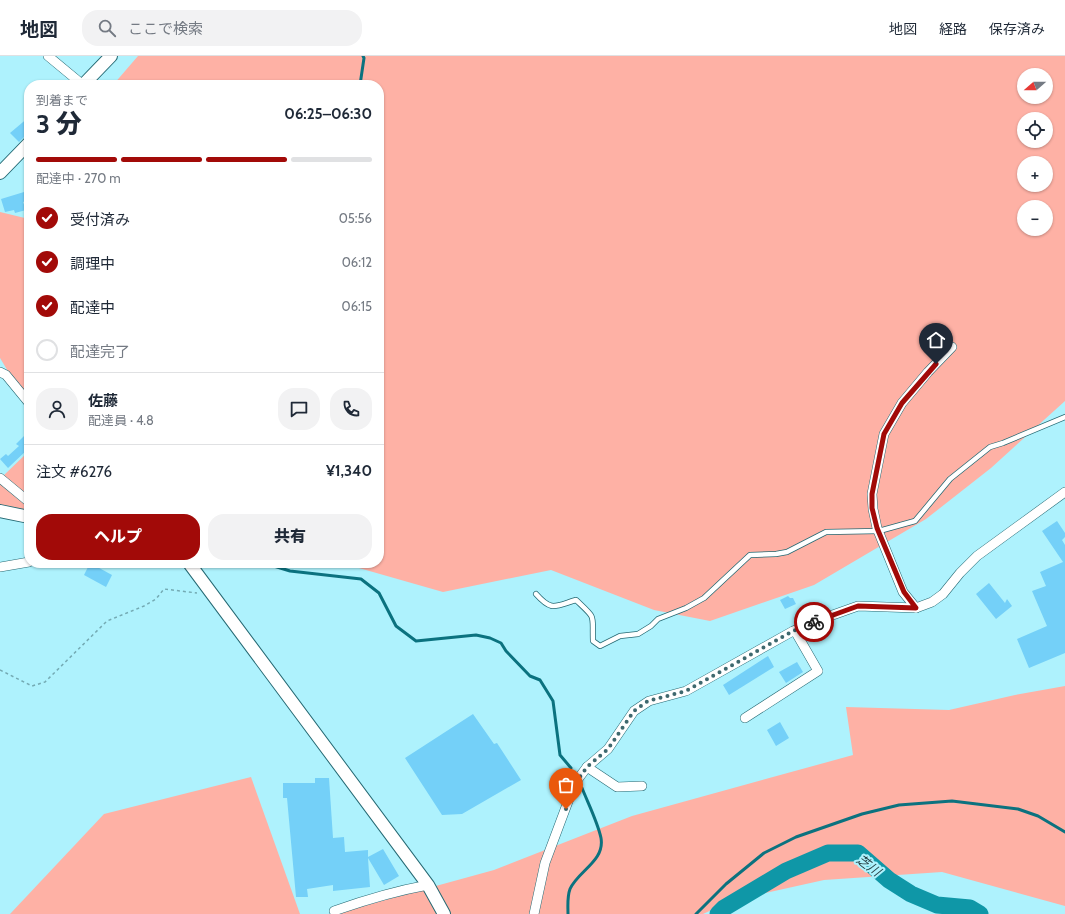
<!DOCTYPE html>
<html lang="ja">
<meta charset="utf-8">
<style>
body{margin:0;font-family:Cabin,"Noto Sans JP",sans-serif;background:#f2f2f3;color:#1f2937;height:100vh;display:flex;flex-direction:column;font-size:15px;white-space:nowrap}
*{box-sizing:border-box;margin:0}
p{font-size:13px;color:#747a83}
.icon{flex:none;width:22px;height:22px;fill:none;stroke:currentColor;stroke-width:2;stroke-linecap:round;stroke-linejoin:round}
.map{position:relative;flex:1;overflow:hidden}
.panel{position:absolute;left:24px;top:24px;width:360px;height:488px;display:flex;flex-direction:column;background:#fff;border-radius:16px;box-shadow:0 1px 3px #0004}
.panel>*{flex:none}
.needle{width:26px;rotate:250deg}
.controls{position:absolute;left:1017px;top:12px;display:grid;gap:8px}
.controls a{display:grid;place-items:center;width:36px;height:36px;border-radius:50%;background:#fff;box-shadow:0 1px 3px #0004;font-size:20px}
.pin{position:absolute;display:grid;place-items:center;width:34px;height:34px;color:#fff;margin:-41px -17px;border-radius:50% 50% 50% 0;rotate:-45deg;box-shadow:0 0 4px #0007}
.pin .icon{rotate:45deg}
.courier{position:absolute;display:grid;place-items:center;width:40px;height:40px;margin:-20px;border:3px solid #a20a08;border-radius:50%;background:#fff;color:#222;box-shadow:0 1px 5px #0007}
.overview em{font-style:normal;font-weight:800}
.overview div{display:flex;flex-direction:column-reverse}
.overview{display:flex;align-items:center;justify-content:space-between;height:68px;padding:0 12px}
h1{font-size:26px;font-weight:800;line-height:30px}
.bar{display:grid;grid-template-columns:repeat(4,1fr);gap:6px 4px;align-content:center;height:48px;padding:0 12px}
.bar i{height:5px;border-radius:3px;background:#e0e1e3}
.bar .selected{background:#a20a08}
.bar p{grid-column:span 4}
.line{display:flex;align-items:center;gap:10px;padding:0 12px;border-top:1px solid #e0e1e3}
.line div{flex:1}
.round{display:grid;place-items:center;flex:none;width:42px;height:42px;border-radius:16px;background:#f2f2f3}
ol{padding:0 12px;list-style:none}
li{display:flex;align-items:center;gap:12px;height:44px}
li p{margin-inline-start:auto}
li .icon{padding:4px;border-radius:50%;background:#a20a08;color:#fff;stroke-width:4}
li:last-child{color:#747a83}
li i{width:22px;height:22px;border:2px solid #e0e1e3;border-radius:50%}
.cta{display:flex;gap:8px;margin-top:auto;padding:8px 12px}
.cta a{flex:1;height:46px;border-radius:16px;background:#a20a08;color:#fff;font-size:16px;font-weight:800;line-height:46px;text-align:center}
.cta a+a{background:#f2f2f3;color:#1f2937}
header{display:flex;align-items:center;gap:24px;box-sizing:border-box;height:56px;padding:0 20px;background:#fff;border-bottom:1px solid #e0e1e3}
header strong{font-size:19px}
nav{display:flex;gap:22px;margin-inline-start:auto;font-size:14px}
.search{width:280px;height:36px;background:#f2f2f3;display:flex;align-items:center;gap:10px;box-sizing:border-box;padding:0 14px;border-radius:16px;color:#747a83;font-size:15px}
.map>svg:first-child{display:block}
.green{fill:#feb1a5;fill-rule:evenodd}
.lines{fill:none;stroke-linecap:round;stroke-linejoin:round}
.stream{stroke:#0b727f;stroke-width:3}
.river{stroke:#0f97a7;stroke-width:17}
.building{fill:#74d0f8}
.lane-casing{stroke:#256973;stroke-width:6}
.street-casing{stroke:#256973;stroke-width:10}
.secondary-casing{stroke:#256973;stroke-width:14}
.path{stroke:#74aab3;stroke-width:1.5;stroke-dasharray:3 3;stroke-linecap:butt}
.lane{stroke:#fff;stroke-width:4.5}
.street{stroke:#fff;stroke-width:9}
.secondary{stroke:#fff;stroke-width:12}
.done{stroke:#3e686e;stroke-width:4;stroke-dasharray:0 7.2}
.route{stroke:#a20a08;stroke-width:5}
.labels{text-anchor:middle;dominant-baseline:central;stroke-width:4;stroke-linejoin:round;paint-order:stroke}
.water-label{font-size:13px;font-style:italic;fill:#274145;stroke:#aef2fd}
</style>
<header>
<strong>地図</strong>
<div class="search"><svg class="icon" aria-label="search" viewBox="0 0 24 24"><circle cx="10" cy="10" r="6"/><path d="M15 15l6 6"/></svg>ここで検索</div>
<nav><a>地図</a><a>経路</a><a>保存済み</a></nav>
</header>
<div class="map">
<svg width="1065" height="858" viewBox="0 0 1065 858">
<rect width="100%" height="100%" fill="#aef2fd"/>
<g class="green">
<path d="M 138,0 L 1065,0 L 1065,345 L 991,412 L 926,463 L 814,529 L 710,565 L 654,554 L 551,514 L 443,536 L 352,510 L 350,507 L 379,507 L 379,29 L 113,29 ZM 1024,19 L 1046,19 L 1046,41 L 1024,41 ZM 1024,63 L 1046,63 L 1046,85 L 1024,85 ZM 1024,107 L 1046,107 L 1046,129 L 1024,129 ZM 1024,151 L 1046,151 L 1046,173 L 1024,173 Z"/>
<polygon points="0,156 29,163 29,350 0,302"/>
<polygon points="29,395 29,457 0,459 0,421 2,421"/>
<polygon points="1065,630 1065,850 942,816 824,824 733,844 703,858 334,858 494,814 632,760 853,699 846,651 949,654 1015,639"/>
<polygon points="251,721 300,858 10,858 104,758"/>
</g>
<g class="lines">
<g class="stream">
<polyline points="360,29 364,2 363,0"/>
<polyline points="264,507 290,515 361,523 379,537 396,570 416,585 476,579 490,582 501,587 506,595 530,620 540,624 553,645 560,699 571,712"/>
<path d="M 568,858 C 568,850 567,841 570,833 C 578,815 605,805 601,782 C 598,767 588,747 582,732"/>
<polyline points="696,858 726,828 764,797 796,781 862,758 899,749 952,745 1018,753 1038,760 1065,776"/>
</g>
<polyline class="river" points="718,858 724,852 786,815 828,797 858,797 889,824 911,838 937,849 970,852 980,858"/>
</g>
<g class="building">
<polygon points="29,61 29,76 19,86 10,77"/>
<polygon points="24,136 26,145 23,146 26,154 15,157 14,154 5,156 1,143"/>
<polygon points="25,379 29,383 29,392 8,412 0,403 6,398 8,400 19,390 16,388"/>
<polygon points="1057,465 1065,477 1065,481 1062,484 1065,489 1065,597 1029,612 1017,583 1047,570 1032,535 1046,530 1040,516 1063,506 1042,475"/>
<polygon points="90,507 112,519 106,531 84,519"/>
<polygon points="989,527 1005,547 1007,543 1012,550 996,563 976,538"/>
<polygon points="788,540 790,542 793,542 796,548 785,553 780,544"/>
<polygon points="768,600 774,611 729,639 723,629"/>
<polygon points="797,606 803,616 786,627 779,616"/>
<polygon points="473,658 494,688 497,687 521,724 462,758 442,759 405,702"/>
<polygon points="780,666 789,682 776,690 767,674"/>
<polygon points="315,722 329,722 333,782 344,781 345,796 368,794 368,801 383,793 399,820 384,829 368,802 370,831 333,835 333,829 307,833 308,841 296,841 287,742 283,742 283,727 315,727"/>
</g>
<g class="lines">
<defs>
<path id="lane" d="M 536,538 C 552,556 555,550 576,544 C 597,564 592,557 593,585 L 600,590 L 620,580 L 638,578 L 651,570 L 658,563 L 686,552 L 704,542 L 750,499 L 776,498 L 787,496 L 826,476 L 879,475 L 915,465 L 950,423 L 990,391 L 1003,387 L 1065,361"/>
<g id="street">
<polyline points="48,0 83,29"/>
<polyline points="0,316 6,319 29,347"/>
<polyline points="0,422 29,446"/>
<polyline points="0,511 29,506"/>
<polyline points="916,552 903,536 877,472 873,453 872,438 884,378 902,347 928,316 952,291"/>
<polyline points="745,662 818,615 795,575"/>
<polyline points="587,711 617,731 642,730"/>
<path d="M 334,855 C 365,844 395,835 428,829"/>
<polyline points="534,858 545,807 575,727 587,711 608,693 634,655 649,645 686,635 793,575 813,566 858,550 916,552 932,546 943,538 960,517 977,500 1065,436"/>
</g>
<g id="secondary">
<polyline points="83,29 111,0"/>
<polyline points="0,117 29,87"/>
<polyline points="0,455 29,461"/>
<polyline points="189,507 428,829 444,858"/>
</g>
</defs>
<use href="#lane" class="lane-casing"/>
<use href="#street" class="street-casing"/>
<use href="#secondary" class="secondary-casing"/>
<polyline class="path" points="0,614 32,630 45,626 107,565 144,550 156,543 164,533 197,537"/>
<use href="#lane" class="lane"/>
<use href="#street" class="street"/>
<use href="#secondary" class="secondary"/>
</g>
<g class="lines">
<polyline class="done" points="566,753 576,726 587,711 608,693 634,655 648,645 686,635 793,575 814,566"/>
<polyline class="route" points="814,566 858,550 916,552 904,536 877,472 872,452 872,438 884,378 902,347 936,308"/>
</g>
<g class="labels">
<g class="water-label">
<text transform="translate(869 809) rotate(37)">芝川</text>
</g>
</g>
</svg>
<div class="controls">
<a><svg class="needle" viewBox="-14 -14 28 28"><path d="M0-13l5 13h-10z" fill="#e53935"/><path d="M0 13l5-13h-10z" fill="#747a83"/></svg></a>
<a><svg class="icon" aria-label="locate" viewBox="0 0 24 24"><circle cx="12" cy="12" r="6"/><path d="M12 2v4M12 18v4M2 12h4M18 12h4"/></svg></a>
<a>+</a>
<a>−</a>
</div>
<div class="pin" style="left:566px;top:753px;background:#ea580c"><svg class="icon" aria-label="bag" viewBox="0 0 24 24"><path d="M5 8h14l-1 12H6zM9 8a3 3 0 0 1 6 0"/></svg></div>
<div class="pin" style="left:936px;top:308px;background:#1f2937"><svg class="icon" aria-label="home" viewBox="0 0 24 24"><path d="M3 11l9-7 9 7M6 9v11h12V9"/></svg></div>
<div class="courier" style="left:814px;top:566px"><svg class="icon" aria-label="bike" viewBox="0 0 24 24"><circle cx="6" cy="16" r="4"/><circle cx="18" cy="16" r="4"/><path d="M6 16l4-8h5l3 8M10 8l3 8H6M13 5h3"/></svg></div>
<section class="panel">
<div class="overview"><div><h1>3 分</h1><p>到着まで</p></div><em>06:25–06:30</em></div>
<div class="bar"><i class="selected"></i><i class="selected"></i><i class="selected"></i><i></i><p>配達中 · 270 m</p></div>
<ol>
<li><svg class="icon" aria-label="check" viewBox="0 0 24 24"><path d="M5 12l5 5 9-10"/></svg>受付済み<p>05:56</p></li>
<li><svg class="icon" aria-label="check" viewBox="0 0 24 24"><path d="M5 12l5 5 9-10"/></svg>調理中<p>06:12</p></li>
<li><svg class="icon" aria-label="check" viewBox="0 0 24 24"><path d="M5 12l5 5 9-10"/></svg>配達中<p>06:15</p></li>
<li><i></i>配達完了</li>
</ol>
<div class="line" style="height:72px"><a class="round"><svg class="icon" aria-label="person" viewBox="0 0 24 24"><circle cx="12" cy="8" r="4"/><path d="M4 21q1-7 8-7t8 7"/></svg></a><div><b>佐藤</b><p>配達員 · 4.8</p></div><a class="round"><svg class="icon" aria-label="chat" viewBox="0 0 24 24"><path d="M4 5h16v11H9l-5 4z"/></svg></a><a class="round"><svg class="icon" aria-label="phone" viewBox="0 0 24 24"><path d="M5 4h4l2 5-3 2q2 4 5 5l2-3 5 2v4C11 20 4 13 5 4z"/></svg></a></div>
<div class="line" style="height:52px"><div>注文 #6276</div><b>¥1,340</b></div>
<div class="cta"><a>ヘルプ</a><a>共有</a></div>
</section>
</div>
